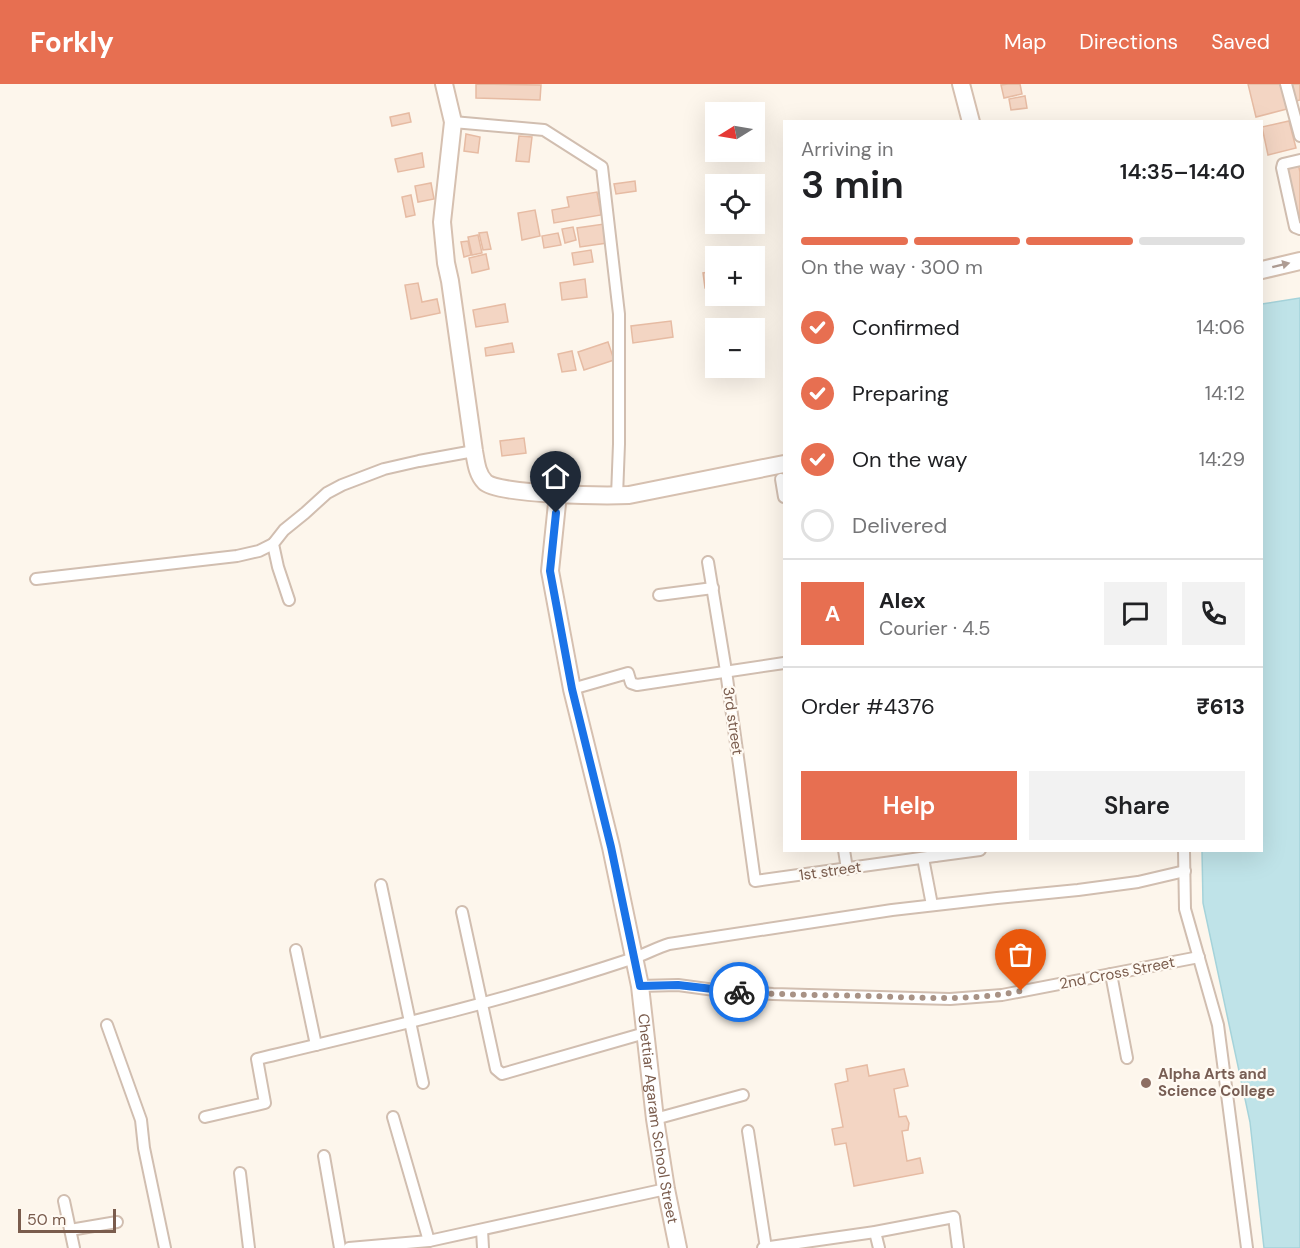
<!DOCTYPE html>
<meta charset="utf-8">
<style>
body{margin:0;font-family:"DM Sans",sans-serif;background:#f2f2f2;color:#202124;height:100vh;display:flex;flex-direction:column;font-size:22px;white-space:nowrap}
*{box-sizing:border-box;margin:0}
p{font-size:20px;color:#757577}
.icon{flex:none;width:33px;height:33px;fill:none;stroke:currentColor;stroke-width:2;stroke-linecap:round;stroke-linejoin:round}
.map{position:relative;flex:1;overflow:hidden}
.sheet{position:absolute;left:783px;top:36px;width:480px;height:732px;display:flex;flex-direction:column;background:#fff;border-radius:0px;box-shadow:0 6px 24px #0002}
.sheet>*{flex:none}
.needle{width:39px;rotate:259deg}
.controls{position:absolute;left:705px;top:18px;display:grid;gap:12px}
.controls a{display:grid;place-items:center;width:60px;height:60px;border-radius:0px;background:#fff;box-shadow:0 6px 24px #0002;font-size:30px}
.scale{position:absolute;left:18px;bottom:15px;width:98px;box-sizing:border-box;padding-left:6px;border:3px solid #7a5c4d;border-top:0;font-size:16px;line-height:21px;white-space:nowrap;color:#7a5c4d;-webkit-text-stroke:4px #fffaf3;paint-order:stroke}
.pin{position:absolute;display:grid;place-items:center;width:51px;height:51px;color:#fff;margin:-62px -26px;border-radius:50% 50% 50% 0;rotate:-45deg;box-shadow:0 0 6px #0007}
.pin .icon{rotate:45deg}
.courier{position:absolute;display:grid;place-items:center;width:60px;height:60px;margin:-30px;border:4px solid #1a73e8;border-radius:50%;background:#fff;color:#222;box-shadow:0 2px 8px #0007}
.headline em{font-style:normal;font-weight:600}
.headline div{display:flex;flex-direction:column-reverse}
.headline{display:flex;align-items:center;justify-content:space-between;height:102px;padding:0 18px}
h1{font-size:39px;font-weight:600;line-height:45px}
.bar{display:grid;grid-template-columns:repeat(4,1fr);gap:9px 6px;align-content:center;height:72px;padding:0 18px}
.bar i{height:8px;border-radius:4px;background:#e0e0e0}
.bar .selected{background:#e76f51}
.bar p{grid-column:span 4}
.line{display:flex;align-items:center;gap:15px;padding:0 18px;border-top:2px solid #e0e0e0}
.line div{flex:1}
.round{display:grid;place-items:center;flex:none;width:63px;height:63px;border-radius:0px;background:#f2f2f2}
ol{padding:0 18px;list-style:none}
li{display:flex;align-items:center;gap:18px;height:66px}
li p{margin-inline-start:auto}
li .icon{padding:6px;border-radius:50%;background:#e76f51;color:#fff;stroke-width:4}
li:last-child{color:#757577}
li i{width:33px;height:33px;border:3px solid #e0e0e0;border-radius:50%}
.primary-button{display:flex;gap:12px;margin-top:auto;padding:12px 18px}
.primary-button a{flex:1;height:69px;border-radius:0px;background:#e76f51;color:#fff;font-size:24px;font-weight:600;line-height:69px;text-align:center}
.primary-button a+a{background:#f2f2f2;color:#202124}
header{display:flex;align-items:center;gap:36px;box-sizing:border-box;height:84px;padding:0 30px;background:#e76f51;color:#fff}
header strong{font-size:28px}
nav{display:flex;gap:33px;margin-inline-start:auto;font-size:21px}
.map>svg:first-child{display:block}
.water{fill:#bfe3e8;stroke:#a5d3da;stroke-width:1.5}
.building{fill:#f3d5c3;stroke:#e6bba3;stroke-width:1.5}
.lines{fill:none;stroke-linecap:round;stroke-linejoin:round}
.street-casing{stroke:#d1beb0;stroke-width:14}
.secondary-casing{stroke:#d6c0b0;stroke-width:20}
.street{stroke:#fff;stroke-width:10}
.secondary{stroke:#fff;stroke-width:16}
.oneway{fill:#af9d94}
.done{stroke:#a89285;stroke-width:6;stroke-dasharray:0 10.8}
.route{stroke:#1a73e8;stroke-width:8}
.education-dot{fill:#8d6e63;stroke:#fffaf3;stroke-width:2}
.labels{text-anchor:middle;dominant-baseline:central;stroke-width:4.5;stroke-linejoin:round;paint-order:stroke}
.street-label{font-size:15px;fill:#7a5c4d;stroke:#fffaf3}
.education-label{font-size:15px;font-weight:bold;fill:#785e54;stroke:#fffaf3;text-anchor:start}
</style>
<header>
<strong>Forkly</strong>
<nav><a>Map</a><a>Directions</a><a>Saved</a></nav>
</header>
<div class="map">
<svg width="1300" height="1164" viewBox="0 0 1300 1164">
<rect width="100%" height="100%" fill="#fdf6ec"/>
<polygon class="water" points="1300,214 1300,1164 1264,1164 1250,1038 1203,819 1202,767 1262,766 1262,220"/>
<g class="building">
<polygon points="476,0 541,1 540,16 476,14"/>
<polygon points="1008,0 1020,0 1022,10 1004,14 1001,1"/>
<polygon points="1248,0 1281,0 1287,25 1256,33"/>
<polygon points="1287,0 1300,0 1300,16 1292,18"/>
<polygon points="1025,12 1027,24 1011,26 1009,15"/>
<polygon points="409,29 411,38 392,42 390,33"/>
<polygon points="1289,37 1296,64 1268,71 1262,43"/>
<polygon points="466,50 480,53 478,69 464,67"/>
<polygon points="519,52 532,53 529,78 516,77"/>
<polygon points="422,69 424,83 398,88 395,75"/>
<polygon points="1298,79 1300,88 1300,143 1285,82"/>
<polygon points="635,97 636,107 616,110 614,100"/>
<polygon points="431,99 434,115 418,118 415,102"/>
<polygon points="597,108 601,131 554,139 552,126 569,123 567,113"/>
<polygon points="411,111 415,131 406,133 402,113"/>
<polygon points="535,126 540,152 522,156 518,129"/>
<polygon points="604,140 607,159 580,163 577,144"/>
<polygon points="573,143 576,156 565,159 562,145"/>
<polygon points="487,148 491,165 483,166 479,149"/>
<polygon points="558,149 561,161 544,164 542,152"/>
<polygon points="478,151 482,169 472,171 468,153"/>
<polygon points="468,157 471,171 464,173 461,158"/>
<polygon points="591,166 593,178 574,181 572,169"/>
<polygon points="486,170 489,185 472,189 469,174"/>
<polygon points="716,187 716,203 705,204 703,189"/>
<polygon points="585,195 587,213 562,216 560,199"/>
<polygon points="418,199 422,218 437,215 440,229 411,235 405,201"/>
<polygon points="505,220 508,238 476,243 473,226"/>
<polygon points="671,237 673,253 633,259 631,242"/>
<polygon points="608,258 614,276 584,286 578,268"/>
<polygon points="512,259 514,268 486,272 485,264"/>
<polygon points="572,267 576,286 562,288 558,270"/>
<polygon points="524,354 526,369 502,372 500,357"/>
<polygon points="867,981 869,992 904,985 908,1002 894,1005 899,1033 906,1032 909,1039 908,1046 902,1047 907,1077 920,1074 923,1089 854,1102 846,1059 835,1061 832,1045 843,1043 835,1000 848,997 846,985"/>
</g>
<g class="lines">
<defs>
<g id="street">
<polyline points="1286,0 1300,52"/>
<polyline points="453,38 544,46 602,83 619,230 619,360 617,412"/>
<polyline points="1300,76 1283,80 1282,84 1295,143 1300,145"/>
<polyline points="781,395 784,413"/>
<polyline points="708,478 726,587 755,797 935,772 934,766"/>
<polyline points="36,495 237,472 259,467 273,460"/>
<polyline points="659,511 713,504"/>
<polyline points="289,516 278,483 273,460 284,446 305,429 327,409 342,401 384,385 419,377 474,367"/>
<polyline points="572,605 628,589 631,599 637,601 784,579"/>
<polyline points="844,766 847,785"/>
<polyline points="1184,766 1185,825 1218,941 1247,1164"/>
<polyline points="935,772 980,766"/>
<polyline points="923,774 932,821"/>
<polyline points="381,801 423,999"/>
<polyline points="462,828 496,985 502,990 645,949"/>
<polyline points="296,866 316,961"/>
<polyline points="1111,890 1127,974"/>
<polyline points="640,902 678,901 722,907 773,910 950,915 1002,911 1199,873"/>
<polyline points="107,941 141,1036 144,1064 165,1164"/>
<path d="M 205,1033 L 265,1019 L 257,975 C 383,945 508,916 631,875 C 644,871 656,864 669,860 L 892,826 L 997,814 L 1078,806 L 1138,798 L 1185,787"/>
<polyline points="393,1033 429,1157"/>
<polyline points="655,1035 743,1011"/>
<polyline points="748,1047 766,1164"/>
<polyline points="324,1072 340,1164"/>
<polyline points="240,1089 249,1164"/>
<polyline points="64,1117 74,1164"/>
<polyline points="70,1146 117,1138"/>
<polyline points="482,1146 483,1164"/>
<polyline points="875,1148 879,1164"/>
<polyline points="349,1164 429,1157 666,1105"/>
<polyline points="763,1164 875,1148 954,1133 958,1164"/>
</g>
<g id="secondary">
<path d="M 444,0 L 453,38 L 442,138 L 446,179 L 450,197 L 474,367 C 476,378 477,390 485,398 C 497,411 607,412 629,411 L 784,380"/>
<polyline points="961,0 971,38"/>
<polyline points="1262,186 1300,177"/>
<path id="s1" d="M 558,410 L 550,487 L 572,605 L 611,763 L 640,902 L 655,1035 L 666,1105 L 678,1164"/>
</g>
</defs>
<use href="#street" class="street-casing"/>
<use href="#secondary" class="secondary-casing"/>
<use href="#street" class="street"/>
<use href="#secondary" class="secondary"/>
</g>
<defs><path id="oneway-solid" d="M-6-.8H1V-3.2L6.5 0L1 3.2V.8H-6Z" transform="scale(1.5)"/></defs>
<use class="oneway" href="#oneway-solid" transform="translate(1281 181) rotate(-14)"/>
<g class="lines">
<path class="done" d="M 739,908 C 784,911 829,911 873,912 C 923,914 972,917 1021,907"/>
<polyline class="route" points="556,429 550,487 572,605 611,763 640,902 678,901 739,908"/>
</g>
<circle class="education-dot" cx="1146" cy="999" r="6"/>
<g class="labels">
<g class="street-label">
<text transform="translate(733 637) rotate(82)">3rd street</text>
<text transform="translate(830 787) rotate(-8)">1st street</text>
<text transform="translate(1117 889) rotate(-11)">2nd Cross Street</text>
<text stroke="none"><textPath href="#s1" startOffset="636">Chettiar Agaram School Street</textPath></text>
</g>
<g class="education-label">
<text x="1158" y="990">Alpha Arts and<tspan x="1158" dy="17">Science College</tspan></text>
</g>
</g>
</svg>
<div class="controls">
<a><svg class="needle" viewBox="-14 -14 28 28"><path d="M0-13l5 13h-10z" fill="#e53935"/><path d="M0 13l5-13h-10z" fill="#757577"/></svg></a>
<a><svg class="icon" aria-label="locate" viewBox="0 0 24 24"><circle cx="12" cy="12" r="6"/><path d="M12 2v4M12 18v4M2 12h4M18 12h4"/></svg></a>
<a>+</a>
<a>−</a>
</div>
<div class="scale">50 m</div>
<div class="pin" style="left:1021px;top:907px;background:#ea580c"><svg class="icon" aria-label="bag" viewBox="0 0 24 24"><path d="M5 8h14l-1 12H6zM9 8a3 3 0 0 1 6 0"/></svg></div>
<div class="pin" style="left:556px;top:429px;background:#1f2937"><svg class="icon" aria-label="home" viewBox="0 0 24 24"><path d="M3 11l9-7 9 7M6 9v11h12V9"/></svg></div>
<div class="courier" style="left:739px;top:908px"><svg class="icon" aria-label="bike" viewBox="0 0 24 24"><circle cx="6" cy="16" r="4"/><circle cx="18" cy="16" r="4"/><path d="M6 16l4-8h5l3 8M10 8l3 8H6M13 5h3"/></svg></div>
<section class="sheet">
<div class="headline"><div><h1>3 min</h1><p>Arriving in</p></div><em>14:35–14:40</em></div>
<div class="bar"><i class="selected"></i><i class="selected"></i><i class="selected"></i><i></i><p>On the way · 300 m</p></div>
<ol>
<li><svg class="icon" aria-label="check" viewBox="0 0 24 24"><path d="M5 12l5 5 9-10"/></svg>Confirmed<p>14:06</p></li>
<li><svg class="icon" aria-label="check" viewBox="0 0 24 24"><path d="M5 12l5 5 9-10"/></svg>Preparing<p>14:12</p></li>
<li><svg class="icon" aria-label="check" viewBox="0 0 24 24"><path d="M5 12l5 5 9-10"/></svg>On the way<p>14:29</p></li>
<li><i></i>Delivered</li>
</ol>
<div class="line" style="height:108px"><b class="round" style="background:#e76f51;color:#fff">A</b><div><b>Alex</b><p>Courier · 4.5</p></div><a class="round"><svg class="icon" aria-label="chat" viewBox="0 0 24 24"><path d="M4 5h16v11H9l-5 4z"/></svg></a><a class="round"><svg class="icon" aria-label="phone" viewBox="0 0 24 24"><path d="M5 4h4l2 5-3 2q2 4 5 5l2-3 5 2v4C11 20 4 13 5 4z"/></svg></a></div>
<div class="line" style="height:78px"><div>Order #4376</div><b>₹613</b></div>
<div class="primary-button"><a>Help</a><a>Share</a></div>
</section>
</div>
